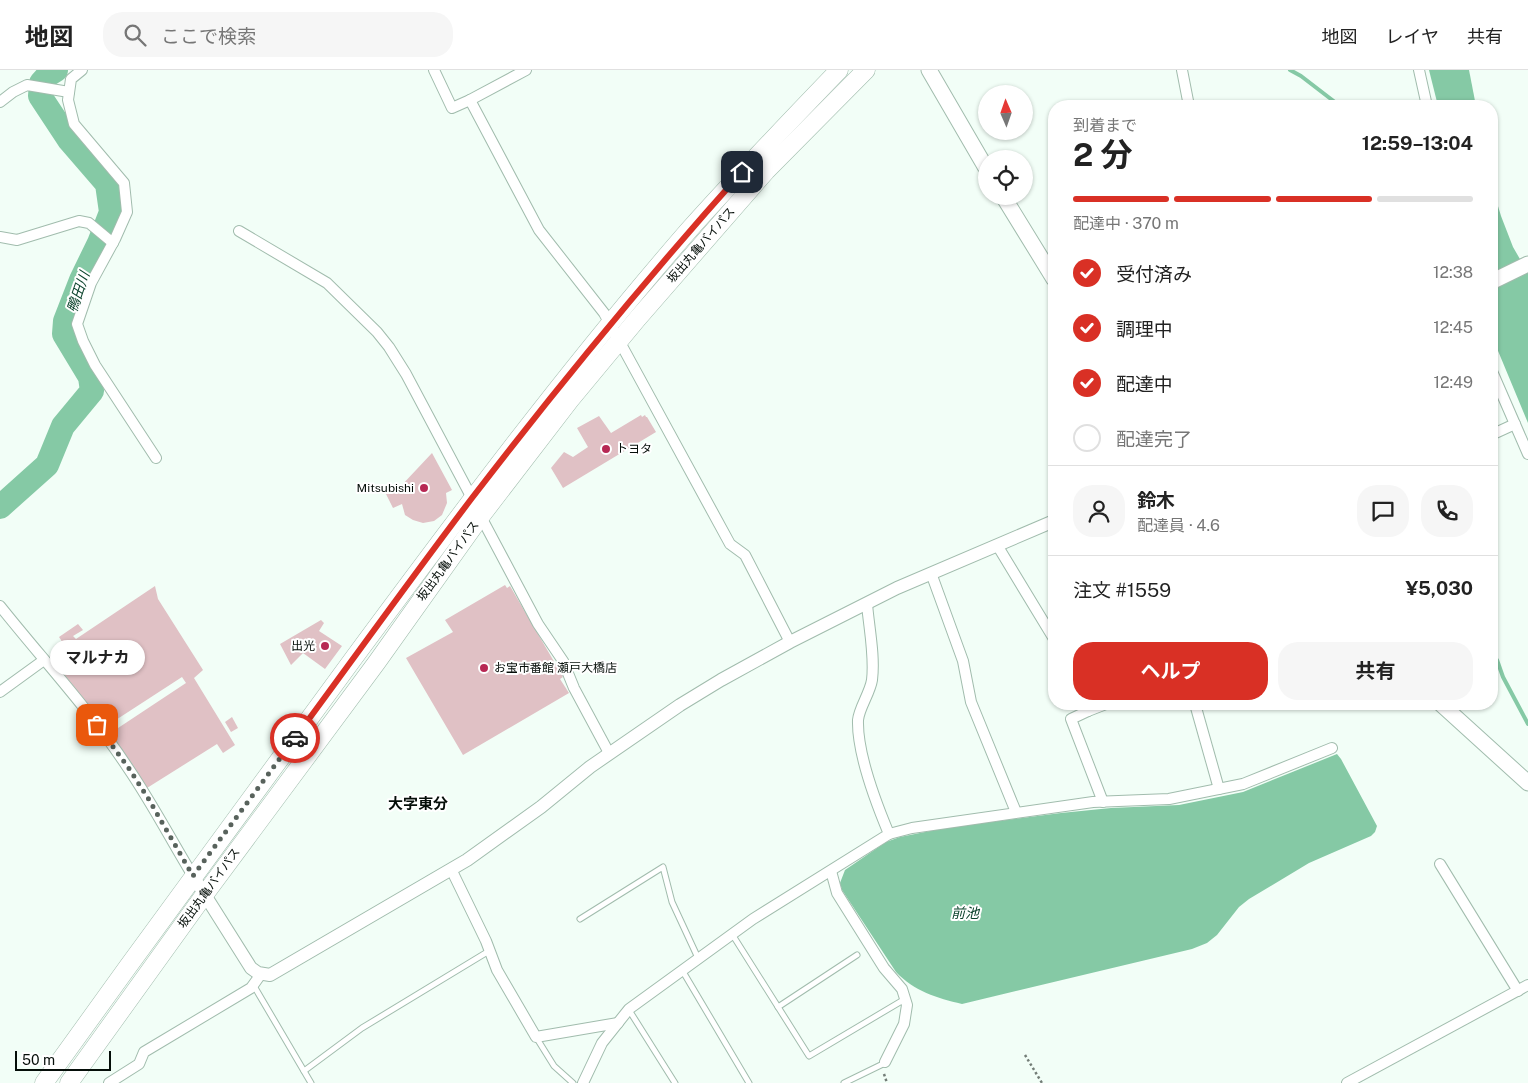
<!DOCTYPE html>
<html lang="ja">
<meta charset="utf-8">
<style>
body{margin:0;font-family:"Public Sans","Noto Sans JP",sans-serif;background:#f6f6f6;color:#222;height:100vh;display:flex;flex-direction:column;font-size:19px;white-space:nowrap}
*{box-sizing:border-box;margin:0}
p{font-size:16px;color:#767676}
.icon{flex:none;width:28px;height:28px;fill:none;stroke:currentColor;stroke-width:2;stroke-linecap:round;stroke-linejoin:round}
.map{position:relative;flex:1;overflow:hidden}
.side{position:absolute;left:1048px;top:30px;width:450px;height:610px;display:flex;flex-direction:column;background:#fff;border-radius:20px;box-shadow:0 1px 4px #0004}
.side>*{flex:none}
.needle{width:32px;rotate:358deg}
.controls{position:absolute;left:978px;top:15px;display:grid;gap:10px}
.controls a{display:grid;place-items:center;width:55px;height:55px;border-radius:50%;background:#fff;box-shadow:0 1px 4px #0004;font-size:25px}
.scale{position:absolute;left:15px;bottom:12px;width:96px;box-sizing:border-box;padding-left:5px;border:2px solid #050e09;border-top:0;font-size:14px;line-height:18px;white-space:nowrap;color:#050e09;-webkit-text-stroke:4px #fff;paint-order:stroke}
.pin{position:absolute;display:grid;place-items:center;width:42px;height:42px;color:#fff;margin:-21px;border-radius:10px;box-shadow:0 2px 8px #0006}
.courier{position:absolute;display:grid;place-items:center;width:50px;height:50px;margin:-25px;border:4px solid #d93025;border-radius:50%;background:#fff;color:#222;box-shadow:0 1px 6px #0007}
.bubble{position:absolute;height:35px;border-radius:18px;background:#fff;box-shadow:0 1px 4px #0004;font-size:16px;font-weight:700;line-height:35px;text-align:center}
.head em{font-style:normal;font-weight:700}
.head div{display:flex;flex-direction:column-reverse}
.head{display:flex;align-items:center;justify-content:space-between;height:85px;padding:0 25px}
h1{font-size:32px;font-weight:700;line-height:38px}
.bar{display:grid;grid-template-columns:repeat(4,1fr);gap:8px 5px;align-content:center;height:60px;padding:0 25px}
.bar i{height:6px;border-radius:4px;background:#e0e0e0}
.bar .current{background:#d93025}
.bar p{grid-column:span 4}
.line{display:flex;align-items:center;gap:12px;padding:0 25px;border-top:1px solid #e0e0e0}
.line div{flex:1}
.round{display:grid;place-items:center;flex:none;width:52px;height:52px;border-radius:20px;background:#f6f6f6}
ol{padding:0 25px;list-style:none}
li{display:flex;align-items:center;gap:15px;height:55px}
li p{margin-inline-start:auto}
li .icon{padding:5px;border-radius:50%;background:#d93025;color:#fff;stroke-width:4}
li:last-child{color:#767676}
li i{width:28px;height:28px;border:2px solid #e0e0e0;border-radius:50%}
.cta{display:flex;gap:10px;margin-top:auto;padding:10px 25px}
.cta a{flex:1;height:58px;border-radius:20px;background:#d93025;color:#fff;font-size:20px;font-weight:700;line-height:58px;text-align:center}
.cta a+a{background:#f6f6f6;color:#222}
header{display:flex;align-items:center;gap:30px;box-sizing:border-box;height:70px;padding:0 25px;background:#fff;border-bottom:1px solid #e0e0e0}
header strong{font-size:24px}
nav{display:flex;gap:28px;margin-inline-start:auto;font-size:18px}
.search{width:350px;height:45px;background:#f6f6f6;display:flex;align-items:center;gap:12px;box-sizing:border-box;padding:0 18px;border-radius:20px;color:#767676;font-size:19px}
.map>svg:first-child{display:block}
.water{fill:#85c9a5}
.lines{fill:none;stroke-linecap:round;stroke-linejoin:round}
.stream{stroke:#85c9a5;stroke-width:4}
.river{stroke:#85c9a5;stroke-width:24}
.building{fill:#e0c1c5}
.service-casing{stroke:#a1bcad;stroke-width:7}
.minor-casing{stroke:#a1bcad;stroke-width:12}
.tertiary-casing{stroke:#a1bcad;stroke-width:14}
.secondary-casing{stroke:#a1bcad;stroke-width:17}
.trunk-casing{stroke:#a1bcad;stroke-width:19}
.path{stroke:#737d77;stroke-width:2.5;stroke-dasharray:2.5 2.5;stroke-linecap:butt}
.service{stroke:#fff;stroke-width:5}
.minor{stroke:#fff;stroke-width:10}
.tertiary{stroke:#fff;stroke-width:12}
.secondary{stroke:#fff;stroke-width:15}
.trunk{stroke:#fff;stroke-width:18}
.done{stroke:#58625c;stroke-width:5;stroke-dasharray:0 9}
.route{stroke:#d93025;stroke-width:6}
.poi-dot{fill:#b72854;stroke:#fff;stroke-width:2}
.labels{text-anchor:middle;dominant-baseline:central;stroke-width:4;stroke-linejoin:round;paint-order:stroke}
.street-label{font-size:12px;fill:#050e09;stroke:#fff}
.poi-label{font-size:12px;fill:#050e09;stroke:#fff;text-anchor:start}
.water-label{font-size:14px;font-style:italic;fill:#0b432c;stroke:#fff}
.quarter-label{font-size:15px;font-weight:bold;fill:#050e09;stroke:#fff}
</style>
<header>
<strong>地図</strong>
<div class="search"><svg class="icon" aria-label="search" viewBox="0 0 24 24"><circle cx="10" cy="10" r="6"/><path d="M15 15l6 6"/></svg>ここで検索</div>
<nav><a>地図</a><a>レイヤ</a><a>共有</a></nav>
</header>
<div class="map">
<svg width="1528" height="1013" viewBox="0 0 1528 1013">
<rect width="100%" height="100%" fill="#f2fef7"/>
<g class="water">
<polygon points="1429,0 1469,0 1476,36 1438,36"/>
<polygon points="1491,113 1501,146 1513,177 1528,203 1528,353 1491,264"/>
<path d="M 1337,684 L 1341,689 L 1377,756 L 1375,762 L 1371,766 L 1309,793 L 1249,829 L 1239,837 L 1217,865 L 1207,873 L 1192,879 L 962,934 C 937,928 914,921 896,902 L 842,820 L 840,813 L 845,800 L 886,772 L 900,767 L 950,757 L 1061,743 L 1111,738 L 1179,735 L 1243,722 Z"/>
</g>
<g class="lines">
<g class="stream">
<polyline points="1290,0 1301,6 1340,36"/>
<polyline points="1491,583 1497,590 1503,607 1528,654"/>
</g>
<polyline class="river" points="0,437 47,395 63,356 92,321 90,307 64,264 65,251 81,210 99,173 111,142 107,114 69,70 40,26 41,13 48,5 56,0"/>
</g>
<g class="building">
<polygon points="641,345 642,347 645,345 646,347 647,347 656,362 563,418 551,398 564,382 573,387 588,377 577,358 599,346 611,363"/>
<polygon points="432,383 452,420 446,423 447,433 442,445 434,451 423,453 413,450 405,445 402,434 393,438 386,424 401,416"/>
<polygon points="505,515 507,518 510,516 563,607 560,609 569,623 463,685 406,588 453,562 445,550"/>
<polygon points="155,516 158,529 203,600 194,608 235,675 223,683 217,674 147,718 109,664 186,613 182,607 105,657 50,586 63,573 59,567 78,554 83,560 73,566 76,569"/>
<polygon points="321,550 324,553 319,561 342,576 325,599 303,583 291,595 280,574"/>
<polygon points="232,647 238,658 231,662 225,652"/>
</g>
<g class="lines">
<defs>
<g id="service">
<polyline points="580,849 663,797 672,832 698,888"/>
<polyline points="732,864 809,986 905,929"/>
<polyline points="682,900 749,1013"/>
<polyline points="254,916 311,1013"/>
<polyline points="778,937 857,885"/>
<polyline points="629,940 675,1013"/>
<polyline points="536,967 554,996 573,1013"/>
<polyline points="304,1001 362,958 489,881"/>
<polyline points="844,1013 885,993"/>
</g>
<g id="minor">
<polyline points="82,0 71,9 68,30 74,54 124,113 127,142 115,169 91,213 77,254 83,271 95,295 156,388"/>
<polyline points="434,0 452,38 470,30 526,0"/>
<polyline points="1182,0 1189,36"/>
<polyline points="1419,0 1427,36"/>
<polyline points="470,30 539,160 604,243 730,474 745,485 790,572"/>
<polyline points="0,32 13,22 27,15 69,22"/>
<polyline points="239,161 327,213 377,262 389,277 406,304 474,432"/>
<polyline points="0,167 17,170 79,151 89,153 113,173"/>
<polyline points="1491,299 1528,384"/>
<polyline points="1491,365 1515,354"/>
<polyline points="480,445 538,554 563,591 574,618 609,683"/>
<polyline points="997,475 1054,569"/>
<polyline points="931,503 963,591 971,632 1016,742"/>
<path d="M 0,536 C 43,590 90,640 128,698 C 152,733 171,770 193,806"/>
<polyline points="0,622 44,590"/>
<polyline points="1085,634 1088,641 1106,634"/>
<polyline points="1195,634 1219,719"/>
<polyline points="1088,641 1071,649 1103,732"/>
<polyline points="889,764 912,758 1093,732 1169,729 1243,714 1332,678"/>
<polyline points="1440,794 1518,921"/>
<polyline points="451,799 486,871 497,900 536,967 618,953"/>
<polyline points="831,801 837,823 884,898 902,919 907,935 904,954 885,992"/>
<polyline points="109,1013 139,994 144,982 251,918 261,904"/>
<path d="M 583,1013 L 602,973 L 629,939 L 753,849 L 889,764 C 876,733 857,683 858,650 C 859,638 870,623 872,610 C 875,586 869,558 867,534"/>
<polyline points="1347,1013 1528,915"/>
</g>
<polyline id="tertiary" points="193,806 251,898 258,903 270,905 467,790 541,737 590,697 680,635 721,610 790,572 897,518 1054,451"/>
<g id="secondary">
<polyline points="929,0 986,98"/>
<polyline points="1003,126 1054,209"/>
<polyline points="1491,212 1528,194"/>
<polyline points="1441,634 1528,713"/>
</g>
<g id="trunk">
<path d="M 44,1013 C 146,871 249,730 353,589 C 461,443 569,298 688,161 C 737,106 788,53 839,0"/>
<polyline points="69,1013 205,824 377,592 481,446 570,330 638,248 766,101 866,0"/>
</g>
</defs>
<use href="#service" class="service-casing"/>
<use href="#minor" class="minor-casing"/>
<use href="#tertiary" class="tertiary-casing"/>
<use href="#secondary" class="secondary-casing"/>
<use href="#trunk" class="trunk-casing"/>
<g class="path">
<polyline points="1025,985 1042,1013"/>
<polyline points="884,1004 887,1013"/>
</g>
<use href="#service" class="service"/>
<use href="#minor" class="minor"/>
<use href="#tertiary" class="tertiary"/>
<use href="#secondary" class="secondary"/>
<use href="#trunk" class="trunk"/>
</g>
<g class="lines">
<polyline class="done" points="97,655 128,697 148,728 193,806 295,668"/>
<path class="route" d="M 295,668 C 354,588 412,507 472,428 C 558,316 648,207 742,102"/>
</g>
<g class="poi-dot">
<circle cx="606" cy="379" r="5"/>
<circle cx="424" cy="418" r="5"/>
<circle cx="325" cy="576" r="5"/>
<circle cx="484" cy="598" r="5"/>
</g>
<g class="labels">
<g class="street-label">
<text transform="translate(701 175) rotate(-49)">坂出丸亀バイパス</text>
<text transform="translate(448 491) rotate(-54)">坂出丸亀バイパス</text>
<text transform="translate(209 818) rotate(-54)">坂出丸亀バイパス</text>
</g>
<g class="poi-label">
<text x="616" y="379">トヨタ</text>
<text x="414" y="418" text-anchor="end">Mitsubishi</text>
<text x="315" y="576" text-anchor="end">出光</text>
<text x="494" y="598">お宝市番館 瀬戸大橋店</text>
</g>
<g class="water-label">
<text transform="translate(78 222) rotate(-71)">鴨田川</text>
<text x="965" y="843">前池</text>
</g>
<g class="quarter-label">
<text x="418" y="733">大字東分</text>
</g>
</g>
</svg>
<div class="controls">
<a><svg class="needle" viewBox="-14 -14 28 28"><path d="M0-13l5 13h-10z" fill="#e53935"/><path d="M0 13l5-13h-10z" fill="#767676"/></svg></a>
<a><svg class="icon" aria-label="locate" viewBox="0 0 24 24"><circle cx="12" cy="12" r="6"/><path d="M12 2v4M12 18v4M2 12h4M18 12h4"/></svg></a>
</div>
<div class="scale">50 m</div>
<div class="pin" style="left:97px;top:655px;background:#ea580c"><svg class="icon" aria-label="bag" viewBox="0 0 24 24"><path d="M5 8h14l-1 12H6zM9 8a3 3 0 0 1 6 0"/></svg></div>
<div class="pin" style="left:742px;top:102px;background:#1f2937"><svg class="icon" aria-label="home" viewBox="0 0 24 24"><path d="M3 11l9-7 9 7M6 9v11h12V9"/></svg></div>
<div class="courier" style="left:295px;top:668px"><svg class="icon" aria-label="car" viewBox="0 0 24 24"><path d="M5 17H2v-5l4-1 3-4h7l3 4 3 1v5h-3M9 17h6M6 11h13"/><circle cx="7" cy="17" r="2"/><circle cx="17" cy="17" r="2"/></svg></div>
<div class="bubble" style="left:50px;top:570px;width:95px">マルナカ</div>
<section class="side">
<div class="head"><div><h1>2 分</h1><p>到着まで</p></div><em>12:59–13:04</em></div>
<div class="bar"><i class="current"></i><i class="current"></i><i class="current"></i><i></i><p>配達中 · 370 m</p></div>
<ol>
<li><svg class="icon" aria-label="check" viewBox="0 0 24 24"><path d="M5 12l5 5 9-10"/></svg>受付済み<p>12:38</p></li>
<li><svg class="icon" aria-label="check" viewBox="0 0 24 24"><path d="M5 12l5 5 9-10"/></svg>調理中<p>12:45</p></li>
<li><svg class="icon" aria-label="check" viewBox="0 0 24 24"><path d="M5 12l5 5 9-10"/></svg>配達中<p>12:49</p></li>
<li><i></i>配達完了</li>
</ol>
<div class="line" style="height:90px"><a class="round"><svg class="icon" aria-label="person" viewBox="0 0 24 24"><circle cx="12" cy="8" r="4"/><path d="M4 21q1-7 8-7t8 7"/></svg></a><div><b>鈴木</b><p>配達員 · 4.6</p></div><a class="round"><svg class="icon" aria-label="chat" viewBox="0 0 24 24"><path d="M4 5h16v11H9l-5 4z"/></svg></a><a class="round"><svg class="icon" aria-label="phone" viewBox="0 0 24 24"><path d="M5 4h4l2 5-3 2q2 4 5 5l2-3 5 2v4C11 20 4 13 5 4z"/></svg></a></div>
<div class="line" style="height:65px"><div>注文 #1559</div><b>¥5,030</b></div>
<div class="cta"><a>ヘルプ</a><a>共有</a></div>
</section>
</div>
